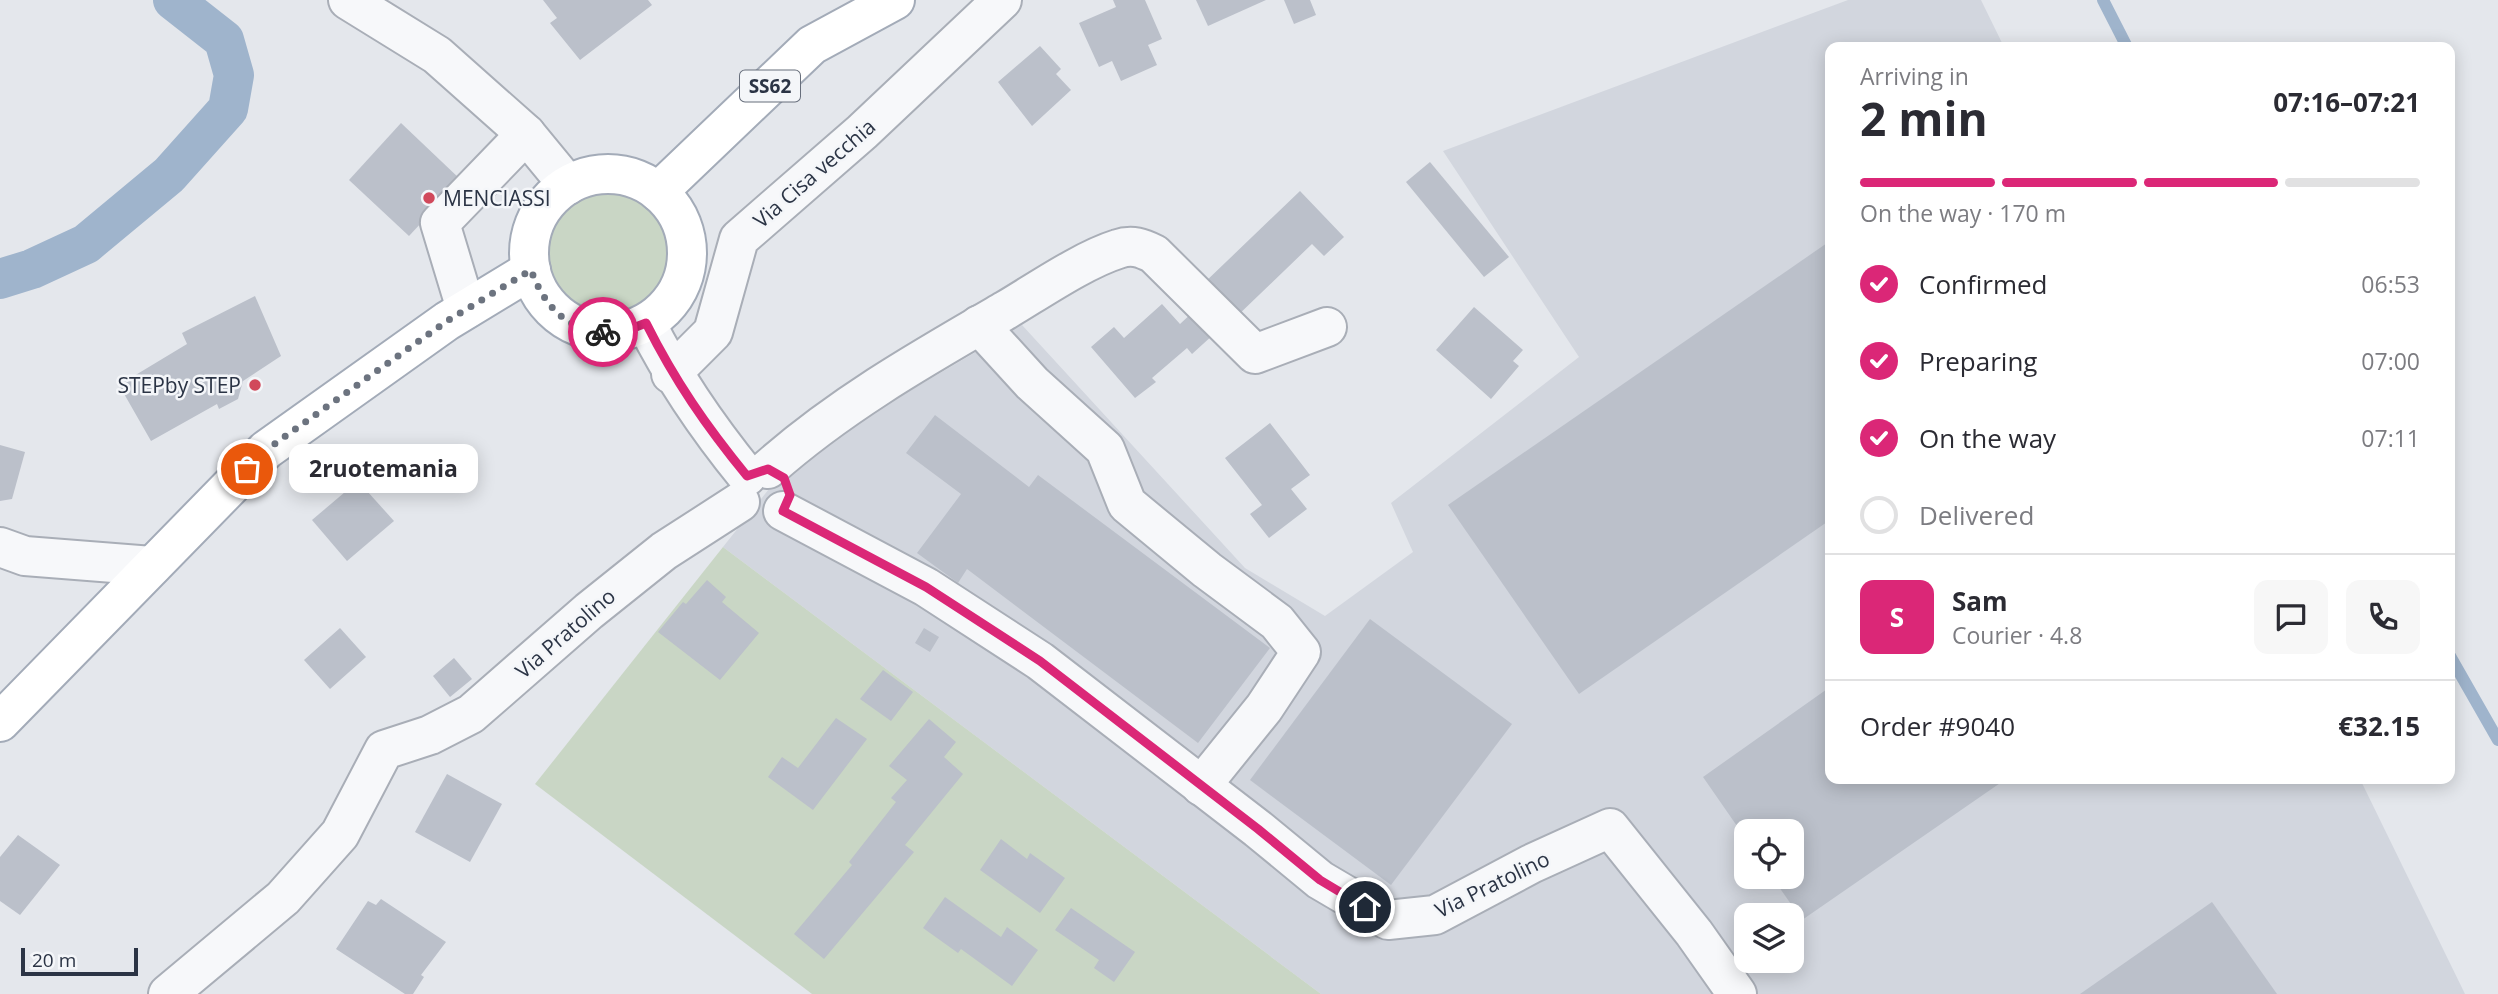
<!DOCTYPE html>
<meta charset="utf-8">
<style>
body{margin:0;font-family:"Open Sans",sans-serif;background:#f7f7f7;color:#2b2b33;height:100vh;display:flex;flex-direction:column;font-size:26px;white-space:nowrap}
*{box-sizing:border-box;margin:0}
p{font-size:23px;color:#7c7c81}
.icon{flex:none;width:38px;height:38px;fill:none;stroke:currentColor;stroke-width:2;stroke-linecap:round;stroke-linejoin:round}
.map{position:relative;flex:1;overflow:hidden}
.sheet{position:absolute;left:1825px;top:42px;width:630px;height:742px;display:flex;flex-direction:column;background:#fff;border-radius:14px;box-shadow:0 4px 18px #0003}
.sheet>*{flex:none}
.buttons{position:absolute;left:1734px;top:819px;display:grid;gap:14px}
.buttons a{display:grid;place-items:center;width:70px;height:70px;border-radius:14px;background:#fff;box-shadow:0 4px 18px #0003;font-size:35px}
.scale{position:absolute;left:21px;bottom:18px;width:117px;box-sizing:border-box;padding-left:7px;border:4px solid #2b3445;border-top:0;font-size:19px;line-height:24px;white-space:nowrap;color:#2b3445;-webkit-text-stroke:5px #f4f6f9;paint-order:stroke}
.pin{position:absolute;display:grid;place-items:center;width:60px;height:60px;color:#fff;margin:-30px;border:4px solid #fff;border-radius:50%;box-shadow:0 2px 7px #0007}
.courier{position:absolute;display:grid;place-items:center;width:70px;height:70px;margin:-35px;border:5px solid #db2777;border-radius:50%;background:#fff;color:#222;box-shadow:0 2px 9px #0007}
.bubble{position:absolute;height:49px;border-radius:14px;background:#fff;box-shadow:0 4px 18px #0003;font-size:23px;font-weight:700;line-height:49px;text-align:center}
.head em{font-style:normal;font-weight:700}
.head div{display:flex;flex-direction:column-reverse}
.head{display:flex;align-items:center;justify-content:space-between;height:119px;padding:0 35px}
h1{font-size:46px;font-weight:700;line-height:52px}
.bar{display:grid;grid-template-columns:repeat(4,1fr);gap:10px 7px;align-content:center;height:84px;padding:0 35px}
.bar i{height:9px;border-radius:5px;background:#e1e1e2}
.bar .current{background:#db2777}
.bar p{grid-column:span 4}
.line{display:flex;align-items:center;gap:18px;padding:0 35px;border-top:2px solid #e1e1e2}
.line div{flex:1}
.round{display:grid;place-items:center;flex:none;width:74px;height:74px;border-radius:14px;background:#f7f7f7}
ol{padding:0 35px;list-style:none}
li{display:flex;align-items:center;gap:21px;height:77px}
li p{margin-inline-start:auto}
li .icon{padding:7px;border-radius:50%;background:#db2777;color:#fff;stroke-width:4}
li:last-child{color:#7c7c81}
li i{width:38px;height:38px;border:4px solid #e1e1e2;border-radius:50%}
.map>svg:first-child{display:block}
.built{fill:#d2d6de;fill-rule:evenodd}
.green{fill:#c9d6c5}
.lines{fill:none;stroke-linecap:round;stroke-linejoin:round}
.stream{stroke:#9fb4cc;stroke-width:12}
.canal{stroke:#9fb4cc;stroke-width:40}
.building{fill:#bbc0ca}
.minor-casing{stroke:#a9aeb7;stroke-width:42}
.major-casing{stroke:#a3abb8;stroke-width:42}
.minor{stroke:#f7f8fa;stroke-width:38}
.major{stroke:#fff;stroke-width:38}
.done{stroke:#6c737f;stroke-width:7;stroke-dasharray:0 12.6}
.route{stroke:#db2777;stroke-width:9}
.poi-dot{fill:#d1495b;stroke:#f4f6f9;stroke-width:2.5}
.labels{text-anchor:middle;dominant-baseline:central;stroke-width:5;stroke-linejoin:round;paint-order:stroke}
.shield{fill:#f4f6f9;stroke:#676e7b;stroke-width:2}
.shield-label{font-size:19px;font-weight:bold;fill:#2b3445}
.street-label{font-size:21px;fill:#2b3445;stroke:#f4f6f9}
.poi-label{font-size:21px;fill:#2b3445;stroke:#f4f6f9;text-anchor:start}
</style>
<div class="map">
<svg width="2498" height="994" viewBox="0 0 2498 994">
<rect width="100%" height="100%" fill="#e4e7ec"/>
<path class="built" d="M 1848,0 L 1981,0 L 2004,47 L 1830,47 L 1830,779 L 2360,779 L 2465,994 L 1321,994 L 723,547 L 792,460 L 1022,325 L 1245,568 L 1325,616 L 1413,552 L 1391,503 L 1579,357 L 1443,151 ZM 1746,831 L 1792,831 L 1792,877 L 1746,877 ZM 1746,915 L 1792,915 L 1792,961 L 1746,961 Z"/>
<g class="green">
<circle cx="608" cy="253" r="76"/>
<polygon points="723,547 1321,994 812,994 535,784"/>
</g>
<g class="lines">
<g class="stream">
<polyline points="2103,0 2127,47"/>
<polyline points="2450,656 2498,740"/>
</g>
<polyline class="canal" points="0,279 32,269 86,244 169,175 228,109 234,75 224,40 173,0"/>
</g>
<g class="building">
<polygon points="543,0 648,0 652,5 580,60 550,23 557,18"/>
<polygon points="1113,0 1145,0 1162,39 1148,45 1157,65 1121,81 1112,61 1099,67 1079,23 1116,7"/>
<polygon points="1196,0 1266,0 1208,26"/>
<polygon points="1284,0 1310,0 1316,15 1294,24"/>
<polygon points="1040,46 1061,69 1056,74 1071,90 1032,126 998,82"/>
<polygon points="401,123 461,180 409,236 349,180"/>
<polygon points="1430,162 1509,257 1484,277 1406,182"/>
<polygon points="1300,191 1344,237 1324,256 1312,244 1234,319 1202,285"/>
<polygon points="1830,241 1830,520 1579,694 1448,505"/>
<polygon points="255,296 281,356 243,381 238,399 219,409 217,404 151,441 119,385 187,344 182,333"/>
<polygon points="1162,304 1180,324 1194,311 1214,334 1192,354 1187,348 1152,378 1156,382 1135,398 1091,347 1114,327 1124,338"/>
<polygon points="1474,307 1523,350 1513,361 1519,366 1491,399 1436,350"/>
<polygon points="935,415 1029,487 1038,475 1270,648 1198,743 967,569 958,583 917,553 961,494 906,453"/>
<polygon points="1270,423 1310,475 1291,489 1307,509 1269,538 1250,514 1262,505 1225,458"/>
<polygon points="0,445 25,452 12,499 0,501"/>
<polygon points="358,481 394,521 347,561 312,520"/>
<polygon points="707,580 726,597 722,602 759,633 720,680 658,632 683,602 686,604"/>
<polygon points="1370,619 1512,724 1391,885 1250,780"/>
<polygon points="340,628 366,657 330,689 304,660"/>
<polygon points="924,628 939,637 930,652 915,643"/>
<polygon points="454,658 472,679 450,697 433,676"/>
<polygon points="883,670 913,692 891,721 860,699"/>
<polygon points="1830,687 1830,779 2006,779 1802,920 1772,877 1792,877 1792,831 1746,831 1746,839 1703,777"/>
<polygon points="836,718 867,739 813,810 768,777 782,757 798,768"/>
<polygon points="929,719 956,742 944,757 963,774 905,845 914,852 824,959 794,934 852,865 849,862 896,802 891,798 907,780 889,766"/>
<polygon points="447,774 502,804 470,862 415,832"/>
<polygon points="18,835 60,865 20,915 0,901 0,857"/>
<polygon points="1001,839 1027,859 1030,853 1065,878 1040,913 980,870"/>
<polygon points="945,897 1001,937 1007,927 1038,950 1012,986 961,949 958,953 923,928"/>
<polygon points="381,899 446,942 421,975 424,977 413,994 405,994 336,949 368,901 376,905"/>
<polygon points="2212,902 2277,994 2080,994"/>
<polygon points="1071,908 1135,952 1114,982 1094,968 1099,960 1055,930"/>
</g>
<g class="lines">
<defs>
<g id="minor">
<polyline points="348,0 437,55 526,134 568,185"/>
<polyline points="466,309 440,223 526,134"/>
<path d="M 646,323 C 674,379 707,427 747,476"/>
<polyline points="979,325 1032,383 1105,449 1127,504 1207,570 1277,622 1301,652 1264,708 1201,786"/>
<polyline points="671,374 713,332 739,239 862,132 1002,0"/>
<path d="M 768,469 C 840,405 923,358 1006,310 C 1038,291 1083,260 1118,249 C 1132,244 1142,248 1154,254 L 1255,354 L 1327,327"/>
<polyline points="783,511 926,587 1040,661 1258,829 1320,880 1388,920 1435,915 1531,864 1610,828 1694,933 1737,994"/>
<polyline points="0,547 25,556 152,566"/>
<polyline points="168,994 283,898 340,834 384,750 430,735 471,714 589,611 664,551 740,502"/>
</g>
<g id="major">
<circle cx="608" cy="253" r="79"/>
<polyline points="658,192 812,45 895,0"/>
<polyline points="0,722 266,450 447,321 531,270"/>
</g>
</defs>
<use href="#minor" class="minor-casing"/>
<use href="#major" class="major-casing"/>
<use href="#minor" class="minor"/>
<use href="#major" class="major"/>
</g>
<g class="lines">
<path class="done" d="M 247,469 L 266,450 L 447,321 L 531,270 C 543,303 565,330 603,332"/>
<path class="route" d="M 603,332 L 623,332 L 646,323 C 675,381 706,426 747,476 L 768,469 L 784,478 L 790,495 L 783,511 L 926,587 L 1040,661 L 1258,829 L 1320,880 L 1365,907"/>
</g>
<g class="poi-dot">
<circle cx="429" cy="198" r="7"/>
<circle cx="255" cy="385" r="7"/>
</g>
<g class="labels">
<rect class="shield" x="740" y="70.5" width="60" height="31" rx="5"/>
<g class="shield-label">
<text x="770" y="86">SS62</text>
</g>
<g class="street-label">
<text transform="translate(814 173) rotate(-41)">Via Cisa vecchia</text>
<text transform="translate(565 633) rotate(-41)">Via Pratolino</text>
<text transform="translate(1492 884) rotate(-26)">Via Pratolino</text>
</g>
<g class="poi-label">
<text x="443" y="198">MENCIASSI</text>
<text x="241" y="385" text-anchor="end">STEPby STEP</text>
</g>
</g>
</svg>
<div class="buttons">
<a><svg class="icon" aria-label="locate" viewBox="0 0 24 24"><circle cx="12" cy="12" r="6"/><path d="M12 2v4M12 18v4M2 12h4M18 12h4"/></svg></a>
<a><svg class="icon" aria-label="layers" viewBox="0 0 24 24"><path d="M12 4l9 5-9 5-9-5zM3 14l9 5 9-5"/></svg></a>
</div>
<div class="scale">20 m</div>
<div class="pin" style="left:247px;top:469px;background:#ea580c"><svg class="icon" aria-label="bag" viewBox="0 0 24 24"><path d="M5 8h14l-1 12H6zM9 8a3 3 0 0 1 6 0"/></svg></div>
<div class="pin" style="left:1365px;top:907px;background:#1f2937"><svg class="icon" aria-label="home" viewBox="0 0 24 24"><path d="M3 11l9-7 9 7M6 9v11h12V9"/></svg></div>
<div class="courier" style="left:603px;top:332px"><svg class="icon" aria-label="bike" viewBox="0 0 24 24"><circle cx="6" cy="16" r="4"/><circle cx="18" cy="16" r="4"/><path d="M6 16l4-8h5l3 8M10 8l3 8H6M13 5h3"/></svg></div>
<div class="bubble" style="left:289px;top:444px;width:189px">2ruotemania</div>
<section class="sheet">
<div class="head"><div><h1>2 min</h1><p>Arriving in</p></div><em>07:16–07:21</em></div>
<div class="bar"><i class="current"></i><i class="current"></i><i class="current"></i><i></i><p>On the way · 170 m</p></div>
<ol>
<li><svg class="icon" aria-label="check" viewBox="0 0 24 24"><path d="M5 12l5 5 9-10"/></svg>Confirmed<p>06:53</p></li>
<li><svg class="icon" aria-label="check" viewBox="0 0 24 24"><path d="M5 12l5 5 9-10"/></svg>Preparing<p>07:00</p></li>
<li><svg class="icon" aria-label="check" viewBox="0 0 24 24"><path d="M5 12l5 5 9-10"/></svg>On the way<p>07:11</p></li>
<li><i></i>Delivered</li>
</ol>
<div class="line" style="height:126px"><b class="round" style="background:#db2777;color:#fff">S</b><div><b>Sam</b><p>Courier · 4.8</p></div><a class="round"><svg class="icon" aria-label="chat" viewBox="0 0 24 24"><path d="M4 5h16v11H9l-5 4z"/></svg></a><a class="round"><svg class="icon" aria-label="phone" viewBox="0 0 24 24"><path d="M5 4h4l2 5-3 2q2 4 5 5l2-3 5 2v4C11 20 4 13 5 4z"/></svg></a></div>
<div class="line" style="height:91px"><div>Order #9040</div><b>€32.15</b></div>
</section>
</div>
